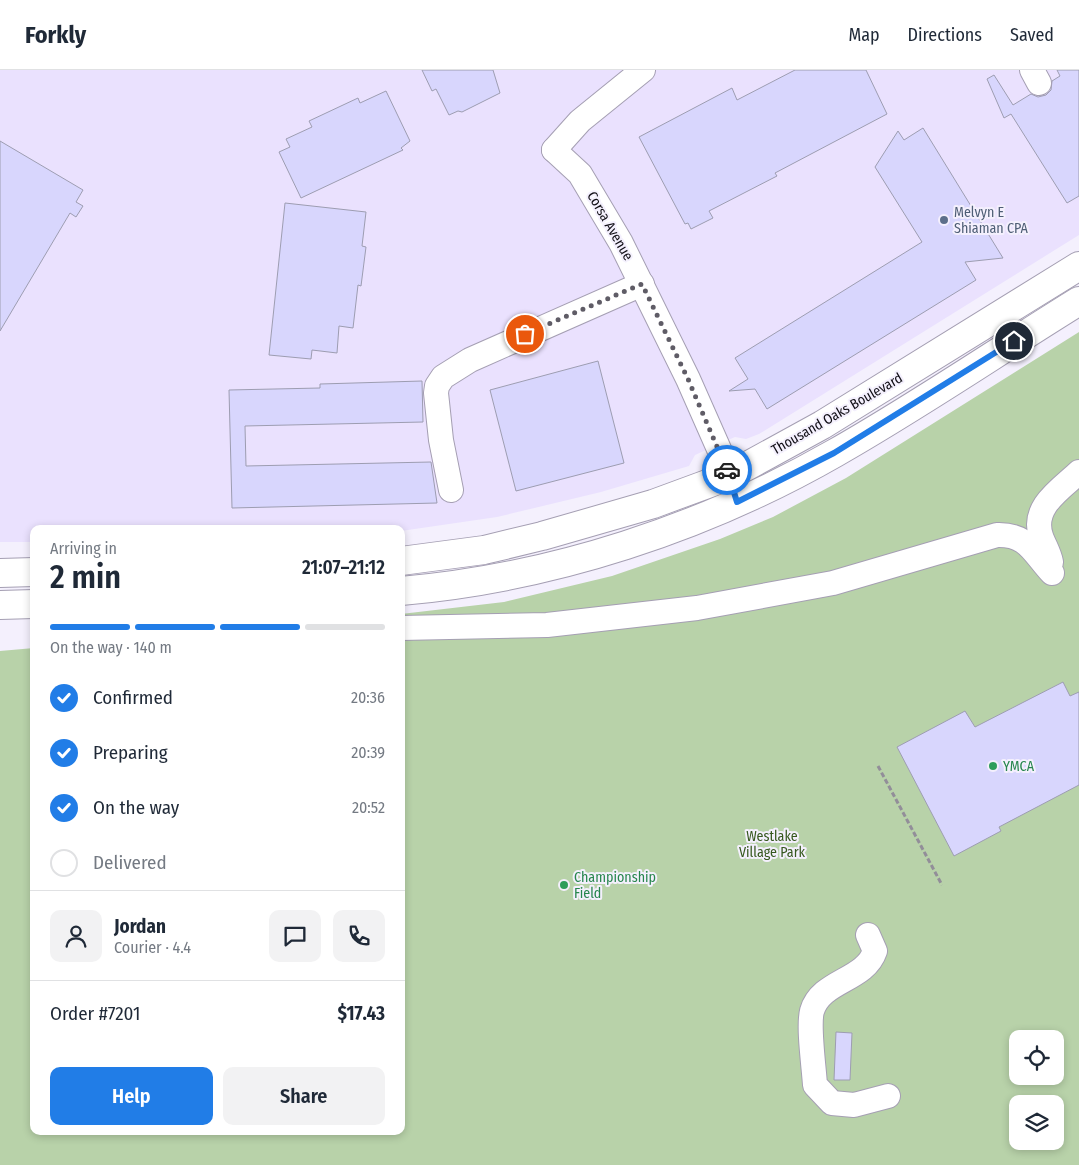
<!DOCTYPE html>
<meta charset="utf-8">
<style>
body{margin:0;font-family:"Fira Sans Condensed",sans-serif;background:#f2f2f3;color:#1f2937;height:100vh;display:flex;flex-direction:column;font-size:19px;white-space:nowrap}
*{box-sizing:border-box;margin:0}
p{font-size:16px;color:#747a83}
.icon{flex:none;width:28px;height:28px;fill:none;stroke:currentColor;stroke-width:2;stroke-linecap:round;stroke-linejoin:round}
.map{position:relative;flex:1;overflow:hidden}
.side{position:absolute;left:30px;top:455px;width:375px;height:610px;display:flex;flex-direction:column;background:#fff;border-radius:10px;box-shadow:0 2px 8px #0003}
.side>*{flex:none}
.buttons{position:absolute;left:1009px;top:960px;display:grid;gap:10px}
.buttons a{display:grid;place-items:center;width:55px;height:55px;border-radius:10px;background:#fff;box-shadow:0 2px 8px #0003;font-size:25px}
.pin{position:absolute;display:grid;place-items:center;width:42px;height:42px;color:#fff;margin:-21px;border:2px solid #fff;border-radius:50%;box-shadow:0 1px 5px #0007}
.courier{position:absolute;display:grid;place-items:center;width:50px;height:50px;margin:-25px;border:4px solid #217de7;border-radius:50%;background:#fff;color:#222;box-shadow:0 1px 6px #0007}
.overview em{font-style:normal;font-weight:600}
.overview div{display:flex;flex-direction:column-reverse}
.overview{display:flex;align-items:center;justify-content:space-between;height:85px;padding:0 20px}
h1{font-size:32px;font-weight:600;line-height:38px}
.bar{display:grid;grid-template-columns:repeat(4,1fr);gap:8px 5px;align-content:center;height:60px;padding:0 20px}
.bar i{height:6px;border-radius:4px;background:#e0e1e3}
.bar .current{background:#217de7}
.bar p{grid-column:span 4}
.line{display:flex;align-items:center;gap:12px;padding:0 20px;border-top:1px solid #e0e1e3}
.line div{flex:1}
.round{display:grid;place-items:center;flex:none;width:52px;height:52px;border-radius:10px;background:#f2f2f3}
ol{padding:0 20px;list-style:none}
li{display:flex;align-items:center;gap:15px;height:55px}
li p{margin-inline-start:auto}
li .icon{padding:5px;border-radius:50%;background:#217de7;color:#fff;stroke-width:4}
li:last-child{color:#747a83}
li i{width:28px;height:28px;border:2px solid #e0e1e3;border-radius:50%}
.action{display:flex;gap:10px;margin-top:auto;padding:10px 20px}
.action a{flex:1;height:58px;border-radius:10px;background:#217de7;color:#fff;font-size:20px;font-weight:600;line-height:58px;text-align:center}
.action a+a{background:#f2f2f3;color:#1f2937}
header{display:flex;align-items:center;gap:30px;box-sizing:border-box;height:70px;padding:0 25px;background:#fff;border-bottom:1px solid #e0e1e3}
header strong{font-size:24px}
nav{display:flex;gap:28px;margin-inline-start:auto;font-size:18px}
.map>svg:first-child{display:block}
.built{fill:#eae1fe}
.green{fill:#b8d2a9;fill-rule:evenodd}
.building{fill:#d8d6fd;stroke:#9d9db1}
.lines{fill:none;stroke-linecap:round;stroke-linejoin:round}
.minor-casing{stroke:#a59fb3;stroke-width:26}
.major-casing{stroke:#a59fb3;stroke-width:30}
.path{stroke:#928e99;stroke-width:3;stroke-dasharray:5 2.5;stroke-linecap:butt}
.minor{stroke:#fff;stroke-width:24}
.major{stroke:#fff;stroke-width:28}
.done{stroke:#5f5c66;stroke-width:5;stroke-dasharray:0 9}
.route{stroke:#217de7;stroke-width:6}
.service-dot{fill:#5c6f8a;stroke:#f4f0fd;stroke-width:2}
.leisure-dot{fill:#2e9e5b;stroke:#f4f0fd;stroke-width:2}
.labels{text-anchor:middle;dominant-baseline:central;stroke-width:4;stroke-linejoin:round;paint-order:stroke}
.service-label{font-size:14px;fill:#4e5e75;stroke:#f4f0fd;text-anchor:start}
.street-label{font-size:14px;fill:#0f0d14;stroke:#f4f0fd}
.leisure-label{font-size:14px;fill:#27864d;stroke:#f4f0fd;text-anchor:start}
.park-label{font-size:14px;fill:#36581e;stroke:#f4f0fd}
</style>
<header>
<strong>Forkly</strong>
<nav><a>Map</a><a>Directions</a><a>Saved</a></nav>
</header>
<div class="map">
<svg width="1079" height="1095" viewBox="0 0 1079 1095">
<rect width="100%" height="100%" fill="#f4f0fd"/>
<polygon class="built" points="0,0 1079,0 1079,165 759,364 746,369 735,367 695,385 689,396 601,422 497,447 401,461 401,459 34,459 34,472 0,472"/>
<path class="green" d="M 1079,262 L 1079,1095 L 0,1095 L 0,581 L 34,578 L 34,1061 L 401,1061 L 401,544 L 504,532 L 612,506 L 720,469 L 773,447 L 846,408 ZM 1018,969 L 1055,969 L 1055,1006 L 1018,1006 ZM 1018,1034 L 1055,1034 L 1055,1071 L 1018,1071 Z"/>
<g class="building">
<polygon points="422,0 493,0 500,23 462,42 458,41 449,45 436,19 432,21"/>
<polygon points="795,0 866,0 887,44 775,103 777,106 709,141 713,148 691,159 688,153 685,154 639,67 732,18 737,30"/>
<polygon points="1057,0 1079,0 1079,126 1067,133 1011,44 1004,48 987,9 994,5 1013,35 1031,24 1038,27 1046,25 1051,20 1052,11 1060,6"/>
<polygon points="386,21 410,71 401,78 403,80 301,128 279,82 290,77 286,69 312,57 309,51 358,28 360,33"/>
<polygon points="923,58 1003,188 965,192 976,210 767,339 755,319 729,321 748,309 735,288 922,172 875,97 898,61 904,70"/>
<polygon points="0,71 83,120 76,132 83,136 76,147 70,143 0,261"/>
<polygon points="285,133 366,142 362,176 366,177 361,216 358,215 353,258 339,256 337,283 312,280 311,289 269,285"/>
<polygon points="598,291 624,393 516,421 490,320"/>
<polygon points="422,311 423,352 245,356 246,396 431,392 437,433 232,438 229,320 320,318 320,314"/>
<polygon points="1063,612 1070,626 1079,622 1079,715 999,757 1001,761 954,786 897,677 965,641 975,657"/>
<polygon points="836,962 852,963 850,1010 834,1010"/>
</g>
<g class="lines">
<defs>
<g id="minor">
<polyline points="1032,0 1039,13"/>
<polyline points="554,80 580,104 621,173 688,309 722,386 734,423"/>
<polyline points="554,80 580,51 643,0"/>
<polyline points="451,420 441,370 436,323 437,316 443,307 470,290 642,214"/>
<path d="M 1051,492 C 1049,482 1044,475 1041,466 C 1031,437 1061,419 1079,402"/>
<path d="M 401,558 L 547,555 L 697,538 L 833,513 L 997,465 C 1028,464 1033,483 1052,503"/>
<path d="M 868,865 L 875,881 C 865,911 821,910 812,941 C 808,956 814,998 815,1015 L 832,1033 L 854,1035 L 888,1026"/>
</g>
<g id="major">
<polyline points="401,491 484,480 542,466 653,434 729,406 822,355 1079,196"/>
<polyline points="0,503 34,502"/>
<path d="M 401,521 C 552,508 704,458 835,383 C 918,336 998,281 1079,231"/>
<polyline points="0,535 34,534"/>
</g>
</defs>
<use href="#minor" class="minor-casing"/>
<use href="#major" class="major-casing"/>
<polyline class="path" points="878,696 942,815"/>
<use href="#minor" class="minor"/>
<use href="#major" class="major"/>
</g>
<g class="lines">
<polyline class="done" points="525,264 642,214 688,309 727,400"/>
<polyline class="route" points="727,400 737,432 834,383 1014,271"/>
</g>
<circle class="service-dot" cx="944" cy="150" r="5"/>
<g class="leisure-dot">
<circle cx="993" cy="696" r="5"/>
<circle cx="564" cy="815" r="5"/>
</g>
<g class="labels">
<g class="service-label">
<text x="954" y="142">Melvyn E<tspan x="954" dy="16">Shiaman CPA</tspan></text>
</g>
<g class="street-label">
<text transform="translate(610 156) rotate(60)">Corsa Avenue</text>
<text transform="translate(837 344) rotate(-30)">Thousand Oaks Boulevard</text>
</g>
<g class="leisure-label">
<text x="1003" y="696">YMCA</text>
<text x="574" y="807">Championship<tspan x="574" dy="16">Field</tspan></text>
</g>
<g class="park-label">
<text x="772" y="766">Westlake<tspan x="772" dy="16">Village Park</tspan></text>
</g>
</g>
</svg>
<div class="buttons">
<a><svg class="icon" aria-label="locate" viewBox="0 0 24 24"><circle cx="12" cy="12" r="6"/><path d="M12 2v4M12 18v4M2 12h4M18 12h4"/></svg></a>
<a><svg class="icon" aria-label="layers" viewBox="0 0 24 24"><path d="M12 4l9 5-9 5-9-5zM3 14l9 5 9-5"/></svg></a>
</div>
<div class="pin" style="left:525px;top:264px;background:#ea580c"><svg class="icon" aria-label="bag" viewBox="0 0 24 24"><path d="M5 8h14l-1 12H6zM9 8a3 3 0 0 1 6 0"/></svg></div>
<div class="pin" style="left:1014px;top:271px;background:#1f2937"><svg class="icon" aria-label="home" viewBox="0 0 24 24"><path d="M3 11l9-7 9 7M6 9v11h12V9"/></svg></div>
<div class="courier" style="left:727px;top:400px"><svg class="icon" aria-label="car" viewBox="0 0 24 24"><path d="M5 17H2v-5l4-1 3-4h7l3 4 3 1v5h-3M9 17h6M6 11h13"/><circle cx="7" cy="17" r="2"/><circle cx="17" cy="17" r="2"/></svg></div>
<section class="side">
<div class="overview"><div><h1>2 min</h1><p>Arriving in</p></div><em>21:07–21:12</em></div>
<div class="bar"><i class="current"></i><i class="current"></i><i class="current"></i><i></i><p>On the way · 140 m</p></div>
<ol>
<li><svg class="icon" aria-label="check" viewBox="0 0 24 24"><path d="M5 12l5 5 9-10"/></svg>Confirmed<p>20:36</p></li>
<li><svg class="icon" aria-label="check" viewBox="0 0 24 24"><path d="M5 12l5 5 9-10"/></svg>Preparing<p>20:39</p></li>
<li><svg class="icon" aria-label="check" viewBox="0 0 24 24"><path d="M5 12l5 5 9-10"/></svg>On the way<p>20:52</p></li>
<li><i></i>Delivered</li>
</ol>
<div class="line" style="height:90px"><a class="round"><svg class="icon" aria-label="person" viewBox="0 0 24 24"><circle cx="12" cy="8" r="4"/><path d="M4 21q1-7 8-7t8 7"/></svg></a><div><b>Jordan</b><p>Courier · 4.4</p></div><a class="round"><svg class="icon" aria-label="chat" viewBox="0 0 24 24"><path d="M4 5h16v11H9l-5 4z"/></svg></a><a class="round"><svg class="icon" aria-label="phone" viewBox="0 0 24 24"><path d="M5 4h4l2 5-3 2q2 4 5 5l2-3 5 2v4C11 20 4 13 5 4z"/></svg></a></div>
<div class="line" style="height:65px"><div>Order #7201</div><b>$17.43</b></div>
<div class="action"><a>Help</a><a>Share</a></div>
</section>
</div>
